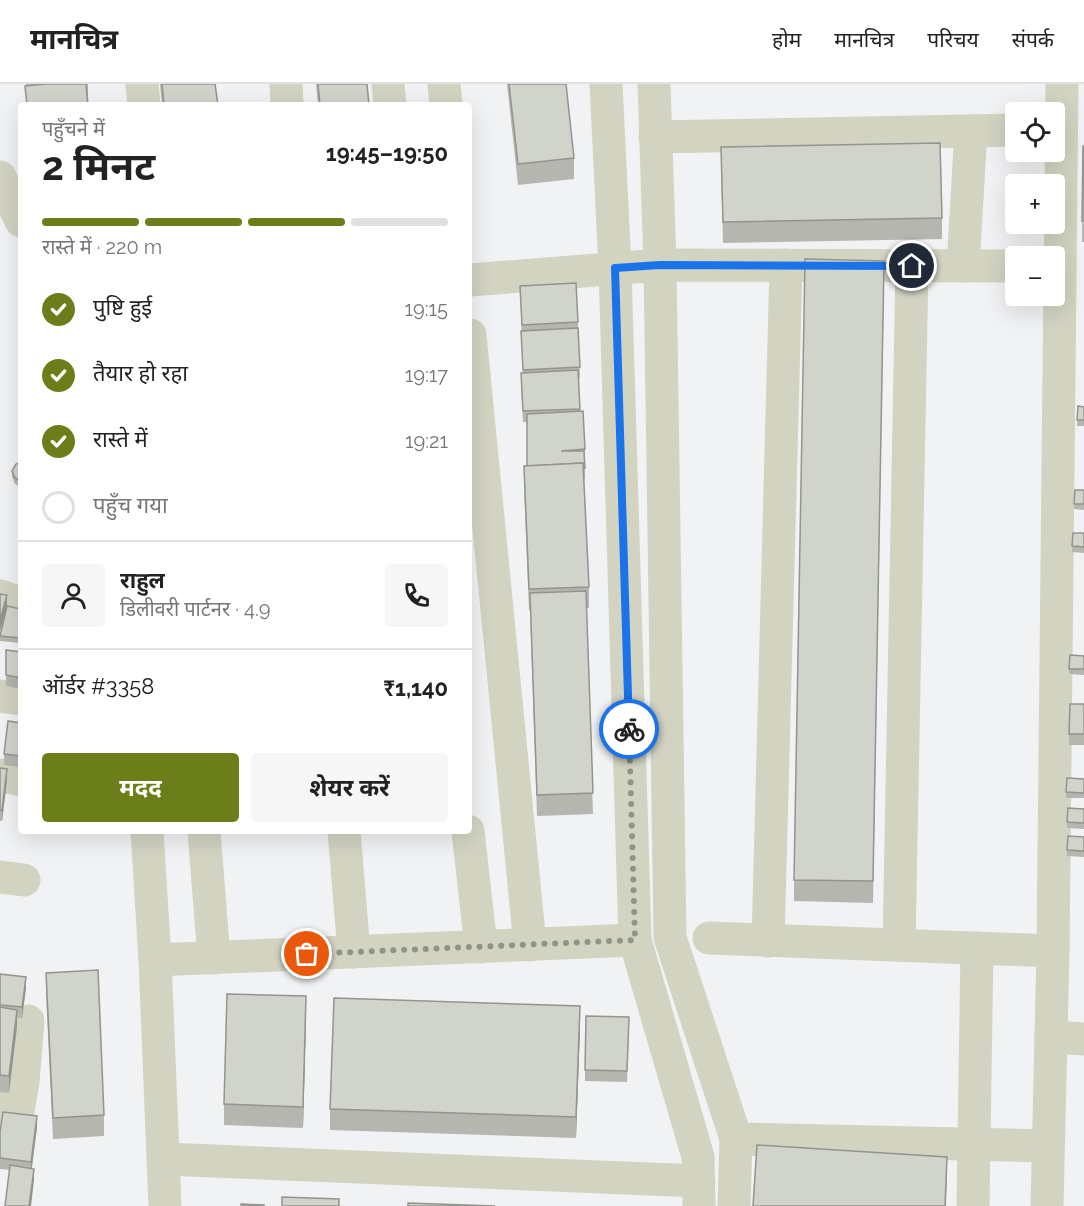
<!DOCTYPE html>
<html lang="hi">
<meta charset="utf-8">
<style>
body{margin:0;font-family:Raleway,"Noto Sans Devanagari",sans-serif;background:#f6f6f6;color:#222;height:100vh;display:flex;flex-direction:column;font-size:22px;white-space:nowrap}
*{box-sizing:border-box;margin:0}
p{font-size:20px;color:#767676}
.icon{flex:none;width:33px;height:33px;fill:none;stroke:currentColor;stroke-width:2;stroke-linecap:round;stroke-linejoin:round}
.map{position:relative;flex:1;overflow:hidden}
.side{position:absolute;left:18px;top:18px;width:454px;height:732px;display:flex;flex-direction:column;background:#fff;border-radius:6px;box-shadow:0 6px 24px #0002}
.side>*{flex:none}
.controls{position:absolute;left:1005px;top:18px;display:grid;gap:12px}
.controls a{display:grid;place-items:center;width:60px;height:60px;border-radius:6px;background:#fff;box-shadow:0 6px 24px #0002;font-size:30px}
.pin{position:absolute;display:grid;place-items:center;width:51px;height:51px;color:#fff;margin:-26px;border:3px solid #fff;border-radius:50%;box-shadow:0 2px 6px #0007}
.courier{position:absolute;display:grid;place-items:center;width:60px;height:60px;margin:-30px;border:4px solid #1a73e8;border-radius:50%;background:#fff;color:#222;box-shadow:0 2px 8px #0007}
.head em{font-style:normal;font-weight:700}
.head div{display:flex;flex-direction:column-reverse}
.head{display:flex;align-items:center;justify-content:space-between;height:102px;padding:0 24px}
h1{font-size:39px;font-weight:700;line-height:45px}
.bar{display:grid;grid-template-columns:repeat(4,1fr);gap:9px 6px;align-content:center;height:72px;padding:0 24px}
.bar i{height:8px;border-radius:4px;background:#e0e0e0}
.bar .current{background:#6c7e1a}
.bar p{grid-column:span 4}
.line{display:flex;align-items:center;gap:15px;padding:0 24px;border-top:2px solid #e0e0e0}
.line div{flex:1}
.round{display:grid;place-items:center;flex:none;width:63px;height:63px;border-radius:6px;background:#f6f6f6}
ol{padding:0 24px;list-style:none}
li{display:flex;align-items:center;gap:18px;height:66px}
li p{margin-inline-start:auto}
li .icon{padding:6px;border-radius:50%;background:#6c7e1a;color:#fff;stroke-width:4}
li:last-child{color:#767676}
li i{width:33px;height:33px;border:3px solid #e0e0e0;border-radius:50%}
.primary-button{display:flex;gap:12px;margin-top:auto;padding:12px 24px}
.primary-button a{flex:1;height:69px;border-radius:6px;background:#6c7e1a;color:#fff;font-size:24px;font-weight:700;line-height:69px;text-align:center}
.primary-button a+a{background:#f6f6f6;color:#222}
header{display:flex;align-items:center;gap:36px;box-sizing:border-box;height:84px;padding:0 30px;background:#fff;border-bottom:2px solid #e0e0e0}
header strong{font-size:28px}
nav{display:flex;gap:33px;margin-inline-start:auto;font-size:21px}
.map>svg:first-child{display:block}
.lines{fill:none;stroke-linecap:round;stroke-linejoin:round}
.minor{stroke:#d2d3c1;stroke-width:33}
.wall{fill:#b4b6af}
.shaded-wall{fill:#92948e}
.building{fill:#d1d4cb;stroke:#92948e;stroke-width:1.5}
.done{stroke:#919384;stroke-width:6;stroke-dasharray:0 10.8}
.route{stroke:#1a73e8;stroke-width:8}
</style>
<header>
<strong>मानचित्र</strong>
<nav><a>होम</a><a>मानचित्र</a><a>परिचय</a><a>संपर्क</a></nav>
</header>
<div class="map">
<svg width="1084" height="1122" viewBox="0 0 1084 1122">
<rect width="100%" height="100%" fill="#f1f2f4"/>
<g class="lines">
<g class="minor">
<polyline points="142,0 144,21"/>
<polyline points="286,0 287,21"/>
<polyline points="388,0 390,21"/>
<polyline points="444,0 446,21"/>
<polyline points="606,0 615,184 635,856 698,1073 699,1122"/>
<polyline points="654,0 660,181 670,853 736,1055 734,1122"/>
<polyline points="655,53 1016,46"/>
<polyline points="0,93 21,137"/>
<polyline points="963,182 971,47"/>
<polyline points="470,196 660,181 1016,182"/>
<polyline points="470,251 530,861"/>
<polyline points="0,512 15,517"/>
<polyline points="0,612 21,615"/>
<polyline points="0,691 21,696"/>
<polyline points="147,747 155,876 165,1122"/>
<polyline points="204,747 214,874"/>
<polyline points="344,747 354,868"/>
<polyline points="468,747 481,863"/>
<polyline points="0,793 24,796"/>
<polyline points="709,854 1053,867"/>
<polyline points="768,857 786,181"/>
<polyline points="899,861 912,182"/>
<polyline points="155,876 635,856"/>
<polyline points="1051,953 1084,955"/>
<polyline points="0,1024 18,1027 23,998 28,937"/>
<polyline points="736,1055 1048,1062"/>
<polyline points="164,1075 699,1097"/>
<polyline points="973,1122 977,864"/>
<polyline points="1047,1122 1053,867 1062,0"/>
</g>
</g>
<g class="wall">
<rect x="26" y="0" width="62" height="21"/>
<polygon points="160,0 215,0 218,21 162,21"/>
<polygon points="316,0 367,0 369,21 318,21"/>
<polygon points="507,0 566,0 574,74 574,95 518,101"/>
<polygon points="1083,62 1084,62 1084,158 1082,158"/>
<polygon points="721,84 942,134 942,155 723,159"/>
<polygon points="884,198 873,819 794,817 794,796"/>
<polygon points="520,202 578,238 580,294 578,294 580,327 585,365 585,395 584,395 589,503 589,524 586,524 593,730 537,732 530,526 529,526 524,403 524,382 527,382 527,338 523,338 521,300 521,289 523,289"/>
<polygon points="1078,322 1084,323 1084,342 1077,342"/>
<polygon points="21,378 21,403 15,400 12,392 12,387"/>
<polygon points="1075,406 1084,406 1084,426 1074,425"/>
<polygon points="1073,449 1084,449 1084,469 1072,468"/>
<polygon points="0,510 7,522 21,525 20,559 0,557 0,552 5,530 0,547"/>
<polygon points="21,568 21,605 6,602 6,591"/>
<polygon points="1070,571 1084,572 1084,591 1069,590"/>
<polygon points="1070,620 1084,620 1084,661 1069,661"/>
<polygon points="21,639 21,683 4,681 4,670"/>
<polygon points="0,684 7,696 2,737 0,737"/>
<polygon points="1067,694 1084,695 1084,714 1066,714"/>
<polygon points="1068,724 1084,725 1084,745 1067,744"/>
<polygon points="1068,752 1084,753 1084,773 1067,772"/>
<polygon points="46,889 104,1031 104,1052 53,1055 46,910"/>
<polygon points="0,890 26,904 22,934 17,934 17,942 9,1009 0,1008"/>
<polygon points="306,933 303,1044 224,1041 224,1020"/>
<polygon points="629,933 627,998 585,997 585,986"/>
<polygon points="580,943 576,1054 330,1046 330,1025"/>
<polygon points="37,1043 32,1084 34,1096 10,1086 0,1085 0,1048"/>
</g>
<g class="shaded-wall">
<polygon points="7,511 7,522 0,547 0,536"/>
<polygon points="7,685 7,696 2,737 2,726"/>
<polygon points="26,893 26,904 22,934 22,923"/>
<polygon points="306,912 306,933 303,1044 303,1023"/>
<polygon points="580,922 580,943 576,1054 576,1033"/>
<polygon points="17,926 17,942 9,1009 9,992"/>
<polygon points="37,1032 37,1043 31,1089 31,1078"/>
<polygon points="947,1073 946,1122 945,1122"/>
<polygon points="34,1085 34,1096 31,1122 29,1122"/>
</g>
<g class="building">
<polygon points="46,0 86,0 88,21 27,21 25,2"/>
<polygon points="162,0 215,0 218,21 164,21"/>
<polygon points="318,0 367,0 369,21 320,21"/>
<polygon points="509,0 566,0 574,74 518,80"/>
<polygon points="940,59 942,134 723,138 721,63"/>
<polygon points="1083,62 1084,62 1084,137 1082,137"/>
<polygon points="805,175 884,177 873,797 794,796"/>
<polygon points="576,199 578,238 522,241 520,202"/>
<polygon points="578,244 580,283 523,286 521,247"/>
<polygon points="578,286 580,325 523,327 521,289"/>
<polygon points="1078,322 1084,323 1084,336 1077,336"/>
<polygon points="583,327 585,365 561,367 584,367 585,384 583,384 583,379 527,382 527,330"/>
<polygon points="21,378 21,397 15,394 12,387 16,380"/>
<polygon points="583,379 589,503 529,505 524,382"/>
<polygon points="1075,406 1084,406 1084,420 1074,420"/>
<polygon points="1073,449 1084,449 1084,463 1072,462"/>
<polygon points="586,507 593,709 537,711 530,509"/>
<polygon points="0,510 7,511 0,536"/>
<polygon points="7,522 21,525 20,554 0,552"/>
<polygon points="6,566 21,568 21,594 6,591"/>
<polygon points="1070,571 1084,572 1084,585 1069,585"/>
<polygon points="1070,620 1084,620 1084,650 1069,650"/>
<polygon points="8,637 21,639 21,672 4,670"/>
<polygon points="0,684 7,685 2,726 0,726"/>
<polygon points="1067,694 1084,695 1084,709 1066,708"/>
<polygon points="1068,724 1084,725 1084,739 1067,738"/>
<polygon points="1068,752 1084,753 1084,767 1067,766"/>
<polygon points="98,886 104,1031 53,1034 46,889"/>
<polygon points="0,890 26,893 22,923 0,921"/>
<polygon points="227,910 306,912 303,1023 224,1020"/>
<polygon points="334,914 580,922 576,1033 330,1025"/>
<polygon points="0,923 17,926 9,992 0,991"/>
<polygon points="586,932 629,933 627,987 585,986"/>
<polygon points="3,1028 37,1032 31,1078 0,1074 0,1048"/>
<polygon points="757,1061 947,1073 945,1122 753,1122"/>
<polygon points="10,1081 34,1085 29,1122 5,1122"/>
<polygon points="282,1113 339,1115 339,1122 282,1122"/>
<polygon points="408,1119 495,1122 408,1122"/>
<polygon points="241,1120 264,1121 264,1122 241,1122"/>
</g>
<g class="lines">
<polyline class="done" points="307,870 635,856 629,645"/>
<polyline class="route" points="629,645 615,184 660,181 912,182"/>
</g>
</svg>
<div class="controls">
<a><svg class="icon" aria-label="locate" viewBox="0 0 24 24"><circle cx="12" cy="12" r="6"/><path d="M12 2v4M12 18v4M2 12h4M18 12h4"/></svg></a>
<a>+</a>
<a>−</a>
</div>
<div class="pin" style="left:307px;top:870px;background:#ea580c"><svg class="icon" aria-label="bag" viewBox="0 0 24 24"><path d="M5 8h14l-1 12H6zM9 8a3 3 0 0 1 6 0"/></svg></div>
<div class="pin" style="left:912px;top:182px;background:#1f2937"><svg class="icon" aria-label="home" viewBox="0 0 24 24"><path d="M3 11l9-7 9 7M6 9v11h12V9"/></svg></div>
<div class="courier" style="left:629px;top:645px"><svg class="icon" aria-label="bike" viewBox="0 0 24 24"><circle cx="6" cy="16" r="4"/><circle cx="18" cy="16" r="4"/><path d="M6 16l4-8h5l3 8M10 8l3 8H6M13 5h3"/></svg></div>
<section class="side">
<div class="head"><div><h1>2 मिनट</h1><p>पहुँचने में</p></div><em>19:45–19:50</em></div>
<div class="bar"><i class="current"></i><i class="current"></i><i class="current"></i><i></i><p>रास्ते में · 220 m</p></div>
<ol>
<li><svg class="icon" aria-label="check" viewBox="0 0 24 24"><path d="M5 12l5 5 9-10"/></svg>पुष्टि हुई<p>19:15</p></li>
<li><svg class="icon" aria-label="check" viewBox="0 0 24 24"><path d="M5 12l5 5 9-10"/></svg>तैयार हो रहा<p>19:17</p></li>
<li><svg class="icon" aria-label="check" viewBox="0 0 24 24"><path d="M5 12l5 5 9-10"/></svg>रास्ते में<p>19:21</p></li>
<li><i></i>पहुँच गया</li>
</ol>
<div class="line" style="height:108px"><a class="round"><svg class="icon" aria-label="person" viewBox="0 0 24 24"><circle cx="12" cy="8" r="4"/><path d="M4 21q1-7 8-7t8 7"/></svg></a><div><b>राहुल</b><p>डिलीवरी पार्टनर · 4.9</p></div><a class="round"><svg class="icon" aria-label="phone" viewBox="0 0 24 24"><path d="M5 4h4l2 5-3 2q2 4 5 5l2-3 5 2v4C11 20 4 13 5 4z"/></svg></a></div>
<div class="line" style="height:78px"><div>ऑर्डर #3358</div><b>₹1,140</b></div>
<div class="primary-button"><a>मदद</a><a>शेयर करें</a></div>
</section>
</div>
